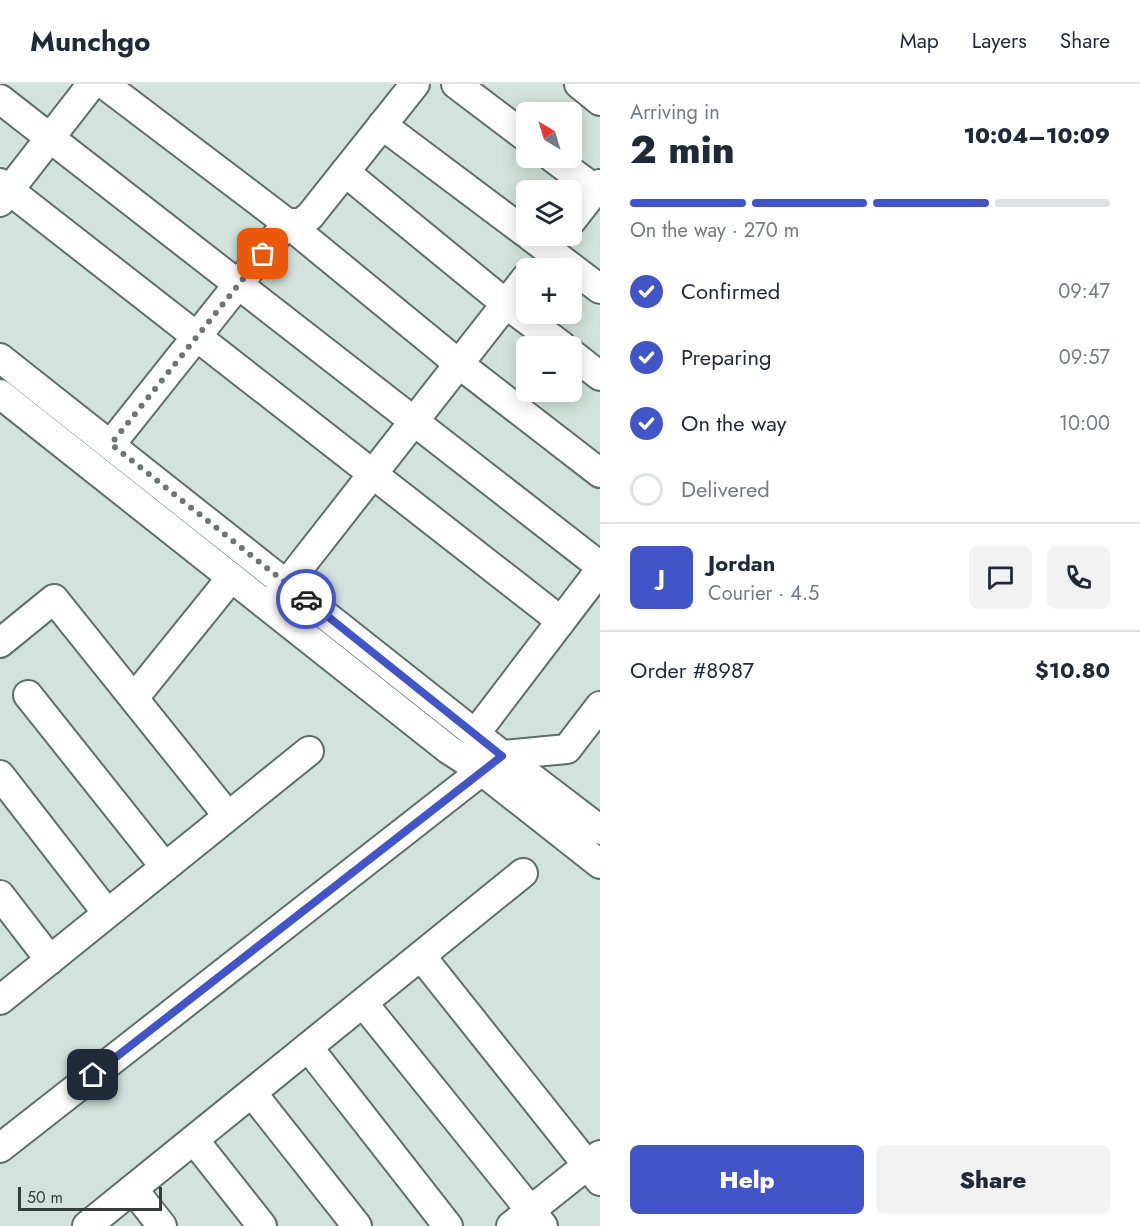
<!DOCTYPE html>
<meta charset="utf-8">
<style>
body{margin:0;font-family:Jost,sans-serif;background:#f2f2f3;color:#1f2937;height:100vh;display:flex;flex-direction:column;font-size:22px;white-space:nowrap}
*{box-sizing:border-box;margin:0}
p{font-size:20px;color:#747a83}
.icon{flex:none;width:33px;height:33px;fill:none;stroke:currentColor;stroke-width:2;stroke-linecap:round;stroke-linejoin:round}
.map{position:relative;flex:1;overflow:hidden}
.details{display:flex;flex-direction:column;background:#fff;width:540px}
.details>*{flex:none}
.needle{width:39px;rotate:322deg}
.buttons{position:absolute;left:516px;top:18px;display:grid;gap:12px}
.buttons a{display:grid;place-items:center;width:66px;height:66px;border-radius:9px;background:#fff;box-shadow:0 3px 15px #0003;font-size:30px}
.scale{position:absolute;left:18px;bottom:15px;width:144px;box-sizing:border-box;padding-left:6px;border:3px solid #353d3a;border-top:0;font-size:16px;line-height:21px;white-space:nowrap;color:#353d3a;-webkit-text-stroke:4px #d1e3dc;paint-order:stroke}
.pin{position:absolute;display:grid;place-items:center;width:51px;height:51px;color:#fff;margin:-26px;border-radius:12px;box-shadow:0 3px 9px #0006}
.courier{position:absolute;display:grid;place-items:center;width:60px;height:60px;margin:-30px;border:4px solid #4255c8;border-radius:50%;background:#fff;color:#222;box-shadow:0 2px 8px #0007}
.headline em{font-style:normal;font-weight:800}
.headline div{display:flex;flex-direction:column-reverse}
.headline{display:flex;align-items:center;justify-content:space-between;height:102px;padding:0 30px}
h1{font-size:39px;font-weight:800;line-height:45px}
.bar{display:grid;grid-template-columns:repeat(4,1fr);gap:9px 6px;align-content:center;height:72px;padding:0 30px}
.bar i{height:8px;border-radius:4px;background:#e0e1e3}
.bar .current{background:#4255c8}
.bar p{grid-column:span 4}
.line{display:flex;align-items:center;gap:15px;padding:0 30px;border-top:2px solid #e0e1e3}
.line div{flex:1}
.round{display:grid;place-items:center;flex:none;width:63px;height:63px;border-radius:9px;background:#f2f2f3}
ol{padding:0 30px;list-style:none}
li{display:flex;align-items:center;gap:18px;height:66px}
li p{margin-inline-start:auto}
li .icon{padding:6px;border-radius:50%;background:#4255c8;color:#fff;stroke-width:4}
li:last-child{color:#747a83}
li i{width:33px;height:33px;border:3px solid #e0e1e3;border-radius:50%}
.action{display:flex;gap:12px;margin-top:auto;padding:12px 30px}
.action a{flex:1;height:69px;border-radius:9px;background:#4255c8;color:#fff;font-size:24px;font-weight:800;line-height:69px;text-align:center}
.action a+a{background:#f2f2f3;color:#1f2937}
header{display:flex;align-items:center;gap:36px;box-sizing:border-box;height:84px;padding:0 30px;background:#fff;border-bottom:2px solid #e0e1e3}
header strong{font-size:28px}
nav{display:flex;gap:33px;margin-inline-start:auto;font-size:21px}
main{display:flex;flex:1;min-height:0}
.map>svg:first-child{display:block}
.lines{fill:none;stroke-linecap:round;stroke-linejoin:round}
.minor-casing{stroke:#5e6f69;stroke-width:32}
.minor{stroke:#fff;stroke-width:28}
.done{stroke:#6c7773;stroke-width:6;stroke-dasharray:0 10.8}
.route{stroke:#4255c8;stroke-width:8}
</style>
<header>
<strong>Munchgo</strong>
<nav><a>Map</a><a>Layers</a><a>Share</a></nav>
</header>
<main>
<div class="map">
<svg width="600" height="1142" viewBox="0 0 600 1142">
<rect width="100%" height="100%" fill="#d1e3dc"/>
<g class="lines">
<defs>
<g id="minor">
<polyline points="104,0 287,139 301,139 310,132 415,0"/>
<polyline points="456,0 526,53"/>
<polyline points="579,0 600,17"/>
<polyline points="0,15 600,482"/>
<polyline points="382,41 526,149"/>
<polyline points="553,74 600,109"/>
<polyline points="345,88 506,220 562,262"/>
<polyline points="0,99 561,537"/>
<polyline points="0,118 92,0"/>
<polyline points="572,136 600,100"/>
<polyline points="530,152 600,205"/>
<polyline points="572,270 600,292"/>
<polyline points="0,274 502,671 600,746"/>
<polyline points="0,310 448,665 482,687 600,780"/>
<polyline points="111,360 287,139 459,280 600,389"/>
<polyline points="274,516 526,194"/>
<polyline points="0,559 54,515 228,732"/>
<polyline points="28,611 165,783"/>
<polyline points="134,614 231,494"/>
<polyline points="475,650 600,486"/>
<polyline points="0,691 107,829"/>
<polyline points="0,811 50,876"/>
<polyline points="421,872 600,1097"/>
<polyline points="0,916 309,667"/>
<polyline points="363,919 543,1142"/>
<polyline points="308,963 448,1142"/>
<polyline points="252,1009 357,1142"/>
<polyline points="194,1056 262,1142"/>
<polyline points="0,1064 502,671 567,665 600,622"/>
<polyline points="133,1105 162,1142"/>
<polyline points="87,1142 523,789"/>
<polyline points="511,1142 600,1071"/>
</g>
</defs>
<use href="#minor" class="minor-casing"/>
<use href="#minor" class="minor"/>
</g>
<g class="lines">
<polyline class="done" points="263,170 111,360 306,515"/>
<polyline class="route" points="93,991 502,672 306,515"/>
</g>
</svg>
<div class="buttons">
<a><svg class="needle" viewBox="-14 -14 28 28"><path d="M0-13l5 13h-10z" fill="#e53935"/><path d="M0 13l5-13h-10z" fill="#747a83"/></svg></a>
<a><svg class="icon" aria-label="layers" viewBox="0 0 24 24"><path d="M12 4l9 5-9 5-9-5zM3 14l9 5 9-5"/></svg></a>
<a>+</a>
<a>−</a>
</div>
<div class="scale">50 m</div>
<div class="pin" style="left:263px;top:170px;background:#ea580c"><svg class="icon" aria-label="bag" viewBox="0 0 24 24"><path d="M5 8h14l-1 12H6zM9 8a3 3 0 0 1 6 0"/></svg></div>
<div class="pin" style="left:93px;top:991px;background:#1f2937"><svg class="icon" aria-label="home" viewBox="0 0 24 24"><path d="M3 11l9-7 9 7M6 9v11h12V9"/></svg></div>
<div class="courier" style="left:306px;top:515px"><svg class="icon" aria-label="car" viewBox="0 0 24 24"><path d="M5 17H2v-5l4-1 3-4h7l3 4 3 1v5h-3M9 17h6M6 11h13"/><circle cx="7" cy="17" r="2"/><circle cx="17" cy="17" r="2"/></svg></div>
</div>
<section class="details">
<div class="headline"><div><h1>2 min</h1><p>Arriving in</p></div><em>10:04–10:09</em></div>
<div class="bar"><i class="current"></i><i class="current"></i><i class="current"></i><i></i><p>On the way · 270 m</p></div>
<ol>
<li><svg class="icon" aria-label="check" viewBox="0 0 24 24"><path d="M5 12l5 5 9-10"/></svg>Confirmed<p>09:47</p></li>
<li><svg class="icon" aria-label="check" viewBox="0 0 24 24"><path d="M5 12l5 5 9-10"/></svg>Preparing<p>09:57</p></li>
<li><svg class="icon" aria-label="check" viewBox="0 0 24 24"><path d="M5 12l5 5 9-10"/></svg>On the way<p>10:00</p></li>
<li><i></i>Delivered</li>
</ol>
<div class="line" style="height:108px"><b class="round" style="background:#4255c8;color:#fff">J</b><div><b>Jordan</b><p>Courier · 4.5</p></div><a class="round"><svg class="icon" aria-label="chat" viewBox="0 0 24 24"><path d="M4 5h16v11H9l-5 4z"/></svg></a><a class="round"><svg class="icon" aria-label="phone" viewBox="0 0 24 24"><path d="M5 4h4l2 5-3 2q2 4 5 5l2-3 5 2v4C11 20 4 13 5 4z"/></svg></a></div>
<div class="line" style="height:78px"><div>Order #8987</div><b>$10.80</b></div>
<div class="action"><a>Help</a><a>Share</a></div>
</section>
</main>
